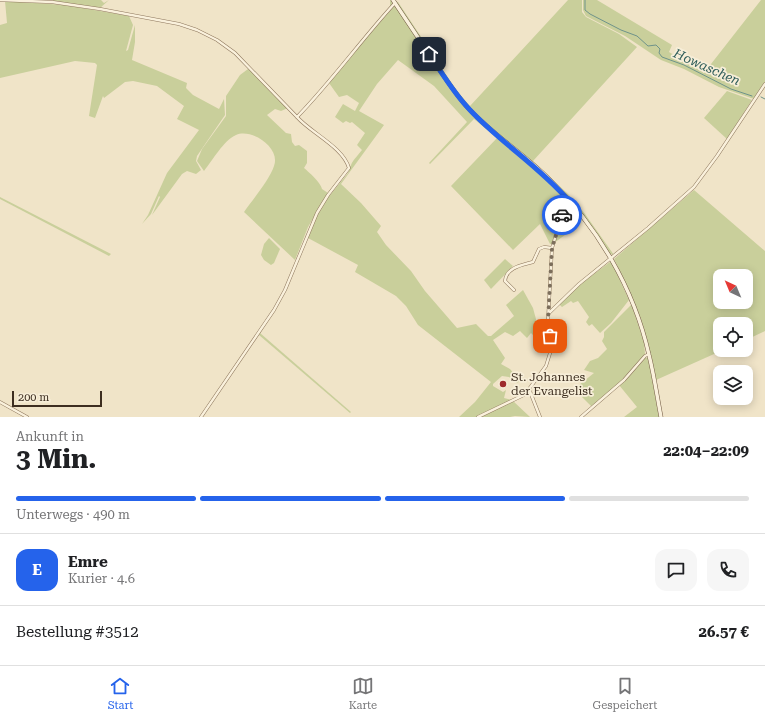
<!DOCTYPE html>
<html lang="de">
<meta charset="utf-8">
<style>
body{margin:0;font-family:"Roboto Serif",serif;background:#f6f6f6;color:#202124;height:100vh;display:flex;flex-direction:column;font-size:15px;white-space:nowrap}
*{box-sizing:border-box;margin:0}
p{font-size:13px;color:#757577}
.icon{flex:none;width:22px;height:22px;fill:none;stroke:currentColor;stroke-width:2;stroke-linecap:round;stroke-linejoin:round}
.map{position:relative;height:417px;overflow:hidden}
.drawer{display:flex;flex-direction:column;background:#fff;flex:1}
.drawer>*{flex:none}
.needle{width:26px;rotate:316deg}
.buttons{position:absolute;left:713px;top:269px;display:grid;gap:8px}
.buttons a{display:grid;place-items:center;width:40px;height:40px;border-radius:8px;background:#fff;box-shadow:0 2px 10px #0003;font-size:20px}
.scale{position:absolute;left:12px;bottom:10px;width:90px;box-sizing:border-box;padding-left:4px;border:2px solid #3d2e20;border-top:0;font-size:11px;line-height:14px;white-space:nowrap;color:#3d2e20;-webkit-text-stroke:3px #f7eed8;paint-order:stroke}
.pin{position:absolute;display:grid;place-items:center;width:34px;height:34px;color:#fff;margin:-17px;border-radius:8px;box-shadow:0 2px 6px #0006}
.courier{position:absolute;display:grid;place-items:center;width:40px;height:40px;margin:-20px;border:3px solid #2563eb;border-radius:50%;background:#fff;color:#222;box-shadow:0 1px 5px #0007}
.overview em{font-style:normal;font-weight:700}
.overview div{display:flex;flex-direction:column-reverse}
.overview{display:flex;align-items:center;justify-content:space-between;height:68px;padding:0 16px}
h1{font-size:26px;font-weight:700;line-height:30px}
.bar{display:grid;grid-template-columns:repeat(4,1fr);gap:6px 4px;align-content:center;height:48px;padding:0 16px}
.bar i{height:5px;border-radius:3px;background:#e0e0e0}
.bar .active{background:#2563eb}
.bar p{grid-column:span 4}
.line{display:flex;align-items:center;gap:10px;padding:0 16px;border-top:1px solid #e0e0e0}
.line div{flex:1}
.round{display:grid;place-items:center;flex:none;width:42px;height:42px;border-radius:12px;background:#f6f6f6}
.tab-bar{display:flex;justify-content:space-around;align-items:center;height:56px;border-top:1px solid #e0e0e0;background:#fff;font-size:11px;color:#757577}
.tab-bar a{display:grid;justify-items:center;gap:2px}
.tab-bar .active{color:#2563eb}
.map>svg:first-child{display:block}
.green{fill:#c9cf9b;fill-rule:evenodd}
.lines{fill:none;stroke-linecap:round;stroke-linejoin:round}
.stream{stroke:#6f938a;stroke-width:1}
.street-casing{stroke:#8d765c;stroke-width:3.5}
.secondary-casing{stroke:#6f573f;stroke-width:4.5}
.street{stroke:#faf1dc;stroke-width:2.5}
.secondary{stroke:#faf1dc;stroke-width:3.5}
.done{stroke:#7c6e5b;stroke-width:4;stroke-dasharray:0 7.2}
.route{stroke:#2563eb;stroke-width:5}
.poi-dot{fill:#9e2a2b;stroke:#f7eed8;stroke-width:1.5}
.labels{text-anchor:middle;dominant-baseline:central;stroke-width:3.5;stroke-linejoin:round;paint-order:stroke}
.poi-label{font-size:12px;fill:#3d2e20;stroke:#f7eed8;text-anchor:start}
.water-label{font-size:13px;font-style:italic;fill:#2f5d5a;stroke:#f7eed8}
</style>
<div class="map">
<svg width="765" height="417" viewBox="0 0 765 417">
<rect width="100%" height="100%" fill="#f0e4c8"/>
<g class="green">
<polygon points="53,0 101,0 104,3 109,0 100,8 53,2"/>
<path d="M 390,0 L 398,2 L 457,91 L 470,106 L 568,0 L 582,0 L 582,12 L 586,17 L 619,34 L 637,47 L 533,161 L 568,194 L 585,214 L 614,255 L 610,254 L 594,229 L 567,195 L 530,164 L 562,194 L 565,199 L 565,202 L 552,244 L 550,244 L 540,224 L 513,250 L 451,186 L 497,138 L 474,119 L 430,164 L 429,163 L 467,122 L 434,86 L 398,60 L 377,84 L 359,111 L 384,125 L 341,184 L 361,203 L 381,226 L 377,232 L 386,245 L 411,271 L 425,291 L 457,328 L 476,324 L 488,336 L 491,336 L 514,316 L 506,305 L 523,290 L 533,308 L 537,323 L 545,332 L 536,338 L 531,333 L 527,338 L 520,331 L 513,336 L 505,332 L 493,340 L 505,358 L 501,364 L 510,369 L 520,381 L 517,383 L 509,377 L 502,376 L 493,384 L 493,386 L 503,392 L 506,390 L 504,398 L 512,400 L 530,417 L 515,416 L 510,417 L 459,417 L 475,402 L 491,382 L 418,325 L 406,306 L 396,296 L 355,272 L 358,265 L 308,238 C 308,217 335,190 348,173 C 350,170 349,168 351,165 C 353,160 359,154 362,150 L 357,145 L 365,133 L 352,122 L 350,123 L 346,121 L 343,123 L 335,117 L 343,104 L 355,111 L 359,103 L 347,95 L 339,97 L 329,83 C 350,59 368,34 390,11 Z"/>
<polygon points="583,0 597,0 672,45 669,52 704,73 761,0 765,0 765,82 754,99 719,87 684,69 661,60 625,36 586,16 583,10"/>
<polygon points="5,1 65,5 129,16 133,25 126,51 128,50 135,25 135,42 132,60 187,83 186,88 193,95 219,109 224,99 225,115 197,156 196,161 201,170 196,174 187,171 182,174 152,215 160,197 159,196 151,214 142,224 148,215 167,173 199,130 177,119 184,106 157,86 133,81 125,82 104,98 103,96 95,118 89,116 97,65 95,63 75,61 0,78 0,25 7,23"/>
<path d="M 248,69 L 251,71 L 288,108 L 281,111 L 275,109 L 267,115 L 286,133 L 291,134 L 292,142 L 295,146 L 299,145 L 307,151 L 307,163 L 304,168 C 309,172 321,183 322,189 L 328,193 L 308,227 L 295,260 L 244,212 C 253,199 270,179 274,166 C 281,148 252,128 236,135 C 223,141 213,160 204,171 L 197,161 L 202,149 L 226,116 L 226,96 L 240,75 Z"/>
<polygon points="727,91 752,100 727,139 704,118"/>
<path d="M 694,190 L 765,251 L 765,331 L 746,340 L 746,324 L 720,324 L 720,350 L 723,350 L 656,380 C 647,337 634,298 614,259 ZM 720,276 L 746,276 L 746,302 L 720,302 Z"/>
<polygon points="0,197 111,254 109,256 0,199"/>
<polygon points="568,205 571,205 582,218 567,229 569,232 554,243 566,207"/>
<polygon points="269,238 280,249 274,263 271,265 264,260 261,255 264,244"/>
<polygon points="505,259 513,266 491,289 484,280"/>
<polygon points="610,262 612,263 629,300 611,323 600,333 592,324 589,326 586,322 589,317 578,301 573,303 571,301 562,307 559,304 575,288"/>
<polygon points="631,305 632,306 644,342 645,354 626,377 592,407 574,389 594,373 584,370 590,361 598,358 607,349 602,341 604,337 604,332"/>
<polygon points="260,333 351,412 350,413 259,335"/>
<polygon points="644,358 648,358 649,360 659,417 624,417 637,407 619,385"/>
</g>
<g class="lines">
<g class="stream">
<polyline points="585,0 585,10 590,14 621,30 637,36 648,46 656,45 660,49 659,53 662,57 684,65 731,89 752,96"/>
<polyline points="761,97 765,99"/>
</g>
<defs>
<g id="street">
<polyline points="0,0 52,2 100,9 179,24 197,30 217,40 235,53 297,117"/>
<path d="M 514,290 L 505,281 C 506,267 523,265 533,262 L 539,249 L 544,247 L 552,248"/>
<polyline points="549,313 579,284 648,228 694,187 717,156 765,84"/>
<polyline points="0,402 27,417"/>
<path d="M 201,417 L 274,310 L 285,290 L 317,213 L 328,195 L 349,168 C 343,147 311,133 297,117 C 332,81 361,40 395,3"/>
<polyline points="478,417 530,392"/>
<polyline points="540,417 529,389 546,366 551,350 548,320 552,248 565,206 569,201"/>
<polyline points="581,417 624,380 645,356 649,354"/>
</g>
<path id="secondary" d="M 393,0 C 407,21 421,42 435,63 C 446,79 456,95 469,109 C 493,135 524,154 549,179 C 597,226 634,288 649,355 C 654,375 657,396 661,417"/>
</defs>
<use href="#street" class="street-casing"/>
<use href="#secondary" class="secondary-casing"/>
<use href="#street" class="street"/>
<use href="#secondary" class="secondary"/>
</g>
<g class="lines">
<polyline class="done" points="550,336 548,320 552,248 562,215"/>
<path class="route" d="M 429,54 C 442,73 454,94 470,110 C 501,143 540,167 569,201 L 566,204 L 562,215"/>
</g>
<circle class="poi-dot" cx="503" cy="384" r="4"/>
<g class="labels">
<g class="poi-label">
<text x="511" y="377">St. Johannes<tspan x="511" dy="14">der Evangelist</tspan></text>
</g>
<g class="water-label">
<text transform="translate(707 67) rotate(24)">Howaschen</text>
</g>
</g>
</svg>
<div class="buttons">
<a><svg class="needle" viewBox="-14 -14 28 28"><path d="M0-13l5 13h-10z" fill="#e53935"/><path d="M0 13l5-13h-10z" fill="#757577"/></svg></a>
<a><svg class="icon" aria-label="locate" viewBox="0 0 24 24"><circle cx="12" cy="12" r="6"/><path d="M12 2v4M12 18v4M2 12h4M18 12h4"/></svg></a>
<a><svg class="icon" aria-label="layers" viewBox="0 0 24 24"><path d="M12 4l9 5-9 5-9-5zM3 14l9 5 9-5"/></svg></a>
</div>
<div class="scale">200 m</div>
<div class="pin" style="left:550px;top:336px;background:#ea580c"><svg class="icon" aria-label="bag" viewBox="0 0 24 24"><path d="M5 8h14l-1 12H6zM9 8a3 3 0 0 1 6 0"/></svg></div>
<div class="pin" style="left:429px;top:54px;background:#1f2937"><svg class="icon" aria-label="home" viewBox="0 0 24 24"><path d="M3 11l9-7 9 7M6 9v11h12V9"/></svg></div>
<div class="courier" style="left:562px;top:215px"><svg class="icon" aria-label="car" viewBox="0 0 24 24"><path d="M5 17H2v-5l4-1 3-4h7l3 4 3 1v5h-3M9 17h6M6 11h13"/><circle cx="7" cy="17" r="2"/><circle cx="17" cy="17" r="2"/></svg></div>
</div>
<section class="drawer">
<div class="overview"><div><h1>3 Min.</h1><p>Ankunft in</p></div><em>22:04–22:09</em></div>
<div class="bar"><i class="active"></i><i class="active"></i><i class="active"></i><i></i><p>Unterwegs · 490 m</p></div>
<div class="line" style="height:72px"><b class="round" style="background:#2563eb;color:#fff">E</b><div><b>Emre</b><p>Kurier · 4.6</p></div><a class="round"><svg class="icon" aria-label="chat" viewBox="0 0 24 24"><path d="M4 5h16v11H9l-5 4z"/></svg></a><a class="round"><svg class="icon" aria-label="phone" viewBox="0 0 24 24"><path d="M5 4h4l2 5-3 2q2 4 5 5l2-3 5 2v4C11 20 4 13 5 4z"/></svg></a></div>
<div class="line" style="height:52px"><div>Bestellung #3512</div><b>26.57 €</b></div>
</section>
<nav class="tab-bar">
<a class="active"><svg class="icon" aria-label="home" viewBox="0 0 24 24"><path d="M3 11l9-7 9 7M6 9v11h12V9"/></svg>Start</a>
<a><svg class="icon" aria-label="map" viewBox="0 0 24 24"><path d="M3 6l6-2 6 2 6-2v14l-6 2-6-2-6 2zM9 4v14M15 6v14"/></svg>Karte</a>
<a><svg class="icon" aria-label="saved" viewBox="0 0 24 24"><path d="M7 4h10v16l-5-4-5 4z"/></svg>Gespeichert</a>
</nav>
